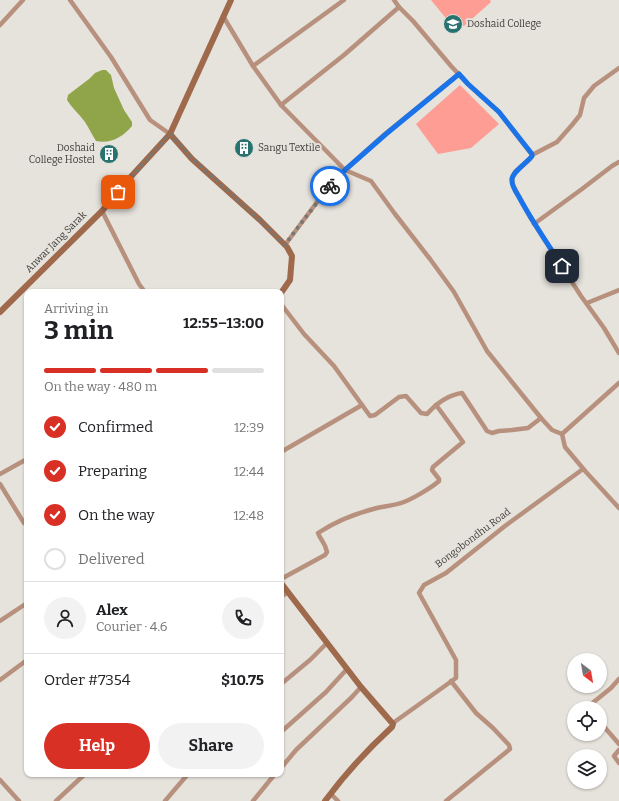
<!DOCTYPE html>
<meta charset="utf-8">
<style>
body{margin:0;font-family:Bitter,serif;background:#f2f2f2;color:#202124;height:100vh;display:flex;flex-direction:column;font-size:15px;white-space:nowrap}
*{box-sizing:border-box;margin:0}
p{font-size:13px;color:#757577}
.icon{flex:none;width:22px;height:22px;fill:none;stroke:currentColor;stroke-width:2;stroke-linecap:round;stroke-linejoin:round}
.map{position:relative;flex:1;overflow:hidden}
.details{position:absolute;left:24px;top:289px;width:260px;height:488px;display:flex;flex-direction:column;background:#fff;border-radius:8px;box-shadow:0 1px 3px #0004}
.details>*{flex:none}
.needle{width:26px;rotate:149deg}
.controls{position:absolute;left:567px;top:653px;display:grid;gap:8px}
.controls a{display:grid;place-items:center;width:40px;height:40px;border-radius:50%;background:#fff;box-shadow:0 1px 3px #0004;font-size:20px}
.pin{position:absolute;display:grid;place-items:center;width:34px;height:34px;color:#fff;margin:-17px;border-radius:8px;box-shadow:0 2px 6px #0006}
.courier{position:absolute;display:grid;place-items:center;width:40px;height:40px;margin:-20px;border:3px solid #1a73e8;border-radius:50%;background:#fff;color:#222;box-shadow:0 1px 5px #0007}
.overview em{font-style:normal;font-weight:700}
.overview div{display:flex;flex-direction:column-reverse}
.overview{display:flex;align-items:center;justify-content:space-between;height:68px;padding:0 20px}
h1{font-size:26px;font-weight:700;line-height:30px}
.bar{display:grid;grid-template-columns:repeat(4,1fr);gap:6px 4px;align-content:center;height:48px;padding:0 20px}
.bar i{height:5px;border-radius:3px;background:#e0e0e0}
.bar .current{background:#d93025}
.bar p{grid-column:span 4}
.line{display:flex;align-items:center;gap:10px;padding:0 20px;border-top:1px solid #e0e0e0}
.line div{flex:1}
.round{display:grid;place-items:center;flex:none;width:42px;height:42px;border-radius:21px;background:#f2f2f2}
ol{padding:0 20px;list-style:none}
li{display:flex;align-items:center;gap:12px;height:44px}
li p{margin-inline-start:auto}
li .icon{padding:4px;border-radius:50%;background:#d93025;color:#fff;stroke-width:4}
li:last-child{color:#757577}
li i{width:22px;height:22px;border:2px solid #e0e0e0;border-radius:50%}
.action{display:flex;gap:8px;margin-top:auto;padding:8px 20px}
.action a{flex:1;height:46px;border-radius:24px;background:#d93025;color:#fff;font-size:16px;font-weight:700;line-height:46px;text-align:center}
.action a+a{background:#f2f2f2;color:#202124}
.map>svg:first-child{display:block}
.green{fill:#fd9d93}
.water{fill:#90a54a}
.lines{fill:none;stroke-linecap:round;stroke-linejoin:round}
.street{stroke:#b7917d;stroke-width:4.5}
.secondary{stroke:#9f694b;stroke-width:6}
.done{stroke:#797673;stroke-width:4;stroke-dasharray:0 7.2}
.route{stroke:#1a73e8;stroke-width:5}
.labels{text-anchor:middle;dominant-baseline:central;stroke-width:4;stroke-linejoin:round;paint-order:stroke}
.poi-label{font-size:10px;fill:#3e3c3a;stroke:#e6e2dc;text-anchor:start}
.street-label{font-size:10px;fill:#3e3c3a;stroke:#e6e2dc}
</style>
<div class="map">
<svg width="619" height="801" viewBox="0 0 619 801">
<rect width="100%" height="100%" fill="#e6e2dc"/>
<g class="green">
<polygon points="431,0 490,0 491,2 464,26 449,22"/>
<polygon points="460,85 499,124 471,148 438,154 416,124"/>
</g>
<path class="water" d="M 102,70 L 106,70 L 111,75 L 114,88 L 124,110 L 132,122 L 132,126 C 123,137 111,144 96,141 C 92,135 89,128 85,122 C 79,114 72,108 67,100 L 68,95 L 89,79 L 95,73 Z"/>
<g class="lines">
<g class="street">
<polyline points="70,0 111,57 150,120 170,134"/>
<polyline points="394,0 399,7 413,21 451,66 468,84 499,112 532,155"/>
<polyline points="223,16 253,66 281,105 345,170 371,181 395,214 430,259 454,292 487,351 541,418 552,430 562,434"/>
<polyline points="0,25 23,0"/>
<polyline points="253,66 344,0"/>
<polyline points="281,105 344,55 399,7"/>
<polyline points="532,155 532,156 530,159 515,172 512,178 513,185 530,217 581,296 604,328 619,353"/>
<polyline points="532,155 557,142 572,125 580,115 584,98 594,86 619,68"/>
<polyline points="102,211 139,284 145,292"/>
<polyline points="534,224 582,189 612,166 619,162"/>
<polyline points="285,245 332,182 345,170 385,134 459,74"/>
<polyline points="587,303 619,290"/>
<path d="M 281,304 L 304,334 L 334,366 L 370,416 L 375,415 L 399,397 L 406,396 L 421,413 L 427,414 C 436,404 448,395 462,393 L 487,431 L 492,433 L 499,431 L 512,430 L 528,428 L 541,418"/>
<polyline points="619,383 562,434 565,447 586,472 619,508"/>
<polyline points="281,452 362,405"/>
<polyline points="0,474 27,459"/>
<polyline points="0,484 24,523"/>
<path d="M 281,579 L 325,555 L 327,552 C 325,542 321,541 318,533 C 336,521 357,513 377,508 C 387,506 396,505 404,502 C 414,498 431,488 439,481 L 439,479 L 432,470 L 433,467 L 463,442 L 442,413 L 436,405"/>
<polyline points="281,597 288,592"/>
<polyline points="0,621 27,603"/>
<polyline points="0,680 27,660"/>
<polyline points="281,684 310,660 327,643"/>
<polyline points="589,708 590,705 611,688 619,679"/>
<polyline points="600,722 619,744"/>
<polyline points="393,723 456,678 456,660 419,593 424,585 446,573 505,526 583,469"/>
<polyline points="281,732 326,692 347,669"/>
<polyline points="619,750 614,756 619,763"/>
<polyline points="281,768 296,750 352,697 361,687"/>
<polyline points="0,780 19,801"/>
<polyline points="331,794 338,801"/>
<polyline points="56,801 85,774"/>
<polyline points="165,801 188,774"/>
<polyline points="253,801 275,774"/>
<polyline points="446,801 510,749 509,745 493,728 476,713 451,681"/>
</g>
<g class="secondary">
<polyline points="170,134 192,159 260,220 287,247 292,256 290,280 281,293"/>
<polyline points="0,312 102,211 126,182 170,134 231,0"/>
<path d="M 281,583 L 361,687 L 393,724 L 392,727 C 368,749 345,774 325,801"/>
</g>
</g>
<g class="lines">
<path class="done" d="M 118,192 L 170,134 L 192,158 L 260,220 L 285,245 C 299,225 315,206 330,186"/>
<path class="route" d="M 330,186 L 345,170 L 386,134 L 459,74 L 468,84 L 499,112 L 532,154 L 532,156 C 527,163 513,171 512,179 C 511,185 516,192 519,197 C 532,221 547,243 562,266"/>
</g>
<defs>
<symbol id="university-disc" viewBox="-11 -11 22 22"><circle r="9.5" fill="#28726f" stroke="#e6e2dc"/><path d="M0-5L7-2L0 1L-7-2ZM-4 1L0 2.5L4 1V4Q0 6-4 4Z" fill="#fff"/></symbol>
<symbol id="building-disc" viewBox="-11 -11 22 22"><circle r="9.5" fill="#28726f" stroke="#e6e2dc"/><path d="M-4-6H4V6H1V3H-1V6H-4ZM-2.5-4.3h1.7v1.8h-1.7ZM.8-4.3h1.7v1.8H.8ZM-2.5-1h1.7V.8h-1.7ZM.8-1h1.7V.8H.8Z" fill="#fff"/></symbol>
</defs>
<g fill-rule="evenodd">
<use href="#university-disc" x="442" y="13" width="22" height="22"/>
<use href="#building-disc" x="233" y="137" width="22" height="22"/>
<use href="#building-disc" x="98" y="143" width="22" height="22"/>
</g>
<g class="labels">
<g class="poi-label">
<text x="467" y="24">Doshaid College</text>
<text x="95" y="148" text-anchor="end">Doshaid<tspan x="95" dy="12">College Hostel</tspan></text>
<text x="258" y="148">Sangu Textile</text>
</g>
<g class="street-label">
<text transform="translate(56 242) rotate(-45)">Anwar Jang Sarak</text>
<text transform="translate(473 538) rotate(-37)">Bongobondhu Road</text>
</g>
</g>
</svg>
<div class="controls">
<a><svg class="needle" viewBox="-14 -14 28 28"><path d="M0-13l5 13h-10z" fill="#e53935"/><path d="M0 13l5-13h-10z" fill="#757577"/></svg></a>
<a><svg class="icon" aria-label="locate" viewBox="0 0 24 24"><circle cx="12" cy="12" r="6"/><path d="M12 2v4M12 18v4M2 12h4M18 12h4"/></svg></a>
<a><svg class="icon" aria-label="layers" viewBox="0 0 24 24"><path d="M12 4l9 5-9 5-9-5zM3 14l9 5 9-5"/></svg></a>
</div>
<div class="pin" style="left:118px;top:192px;background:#ea580c"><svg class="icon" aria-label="bag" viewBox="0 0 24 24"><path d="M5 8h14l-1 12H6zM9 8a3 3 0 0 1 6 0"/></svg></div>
<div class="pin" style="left:562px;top:266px;background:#1f2937"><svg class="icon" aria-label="home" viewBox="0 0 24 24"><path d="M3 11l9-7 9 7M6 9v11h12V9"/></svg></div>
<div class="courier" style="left:330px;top:186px"><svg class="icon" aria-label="bike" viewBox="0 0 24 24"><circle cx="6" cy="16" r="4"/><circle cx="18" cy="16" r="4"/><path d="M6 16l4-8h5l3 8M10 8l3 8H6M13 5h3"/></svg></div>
<section class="details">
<div class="overview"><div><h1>3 min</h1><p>Arriving in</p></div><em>12:55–13:00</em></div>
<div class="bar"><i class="current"></i><i class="current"></i><i class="current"></i><i></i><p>On the way · 480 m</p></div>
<ol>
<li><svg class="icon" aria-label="check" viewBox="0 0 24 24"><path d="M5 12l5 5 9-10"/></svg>Confirmed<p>12:39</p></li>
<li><svg class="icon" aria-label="check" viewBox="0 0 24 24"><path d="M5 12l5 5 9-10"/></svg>Preparing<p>12:44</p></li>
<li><svg class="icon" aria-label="check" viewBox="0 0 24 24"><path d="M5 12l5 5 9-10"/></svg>On the way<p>12:48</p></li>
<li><i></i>Delivered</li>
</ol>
<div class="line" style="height:72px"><a class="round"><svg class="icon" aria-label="person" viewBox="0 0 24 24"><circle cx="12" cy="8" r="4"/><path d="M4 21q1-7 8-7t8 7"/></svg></a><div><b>Alex</b><p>Courier · 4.6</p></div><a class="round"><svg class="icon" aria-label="phone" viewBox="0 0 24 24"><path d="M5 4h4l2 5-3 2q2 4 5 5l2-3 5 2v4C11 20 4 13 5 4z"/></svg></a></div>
<div class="line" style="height:52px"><div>Order #7354</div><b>$10.75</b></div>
<div class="action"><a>Help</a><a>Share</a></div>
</section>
</div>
